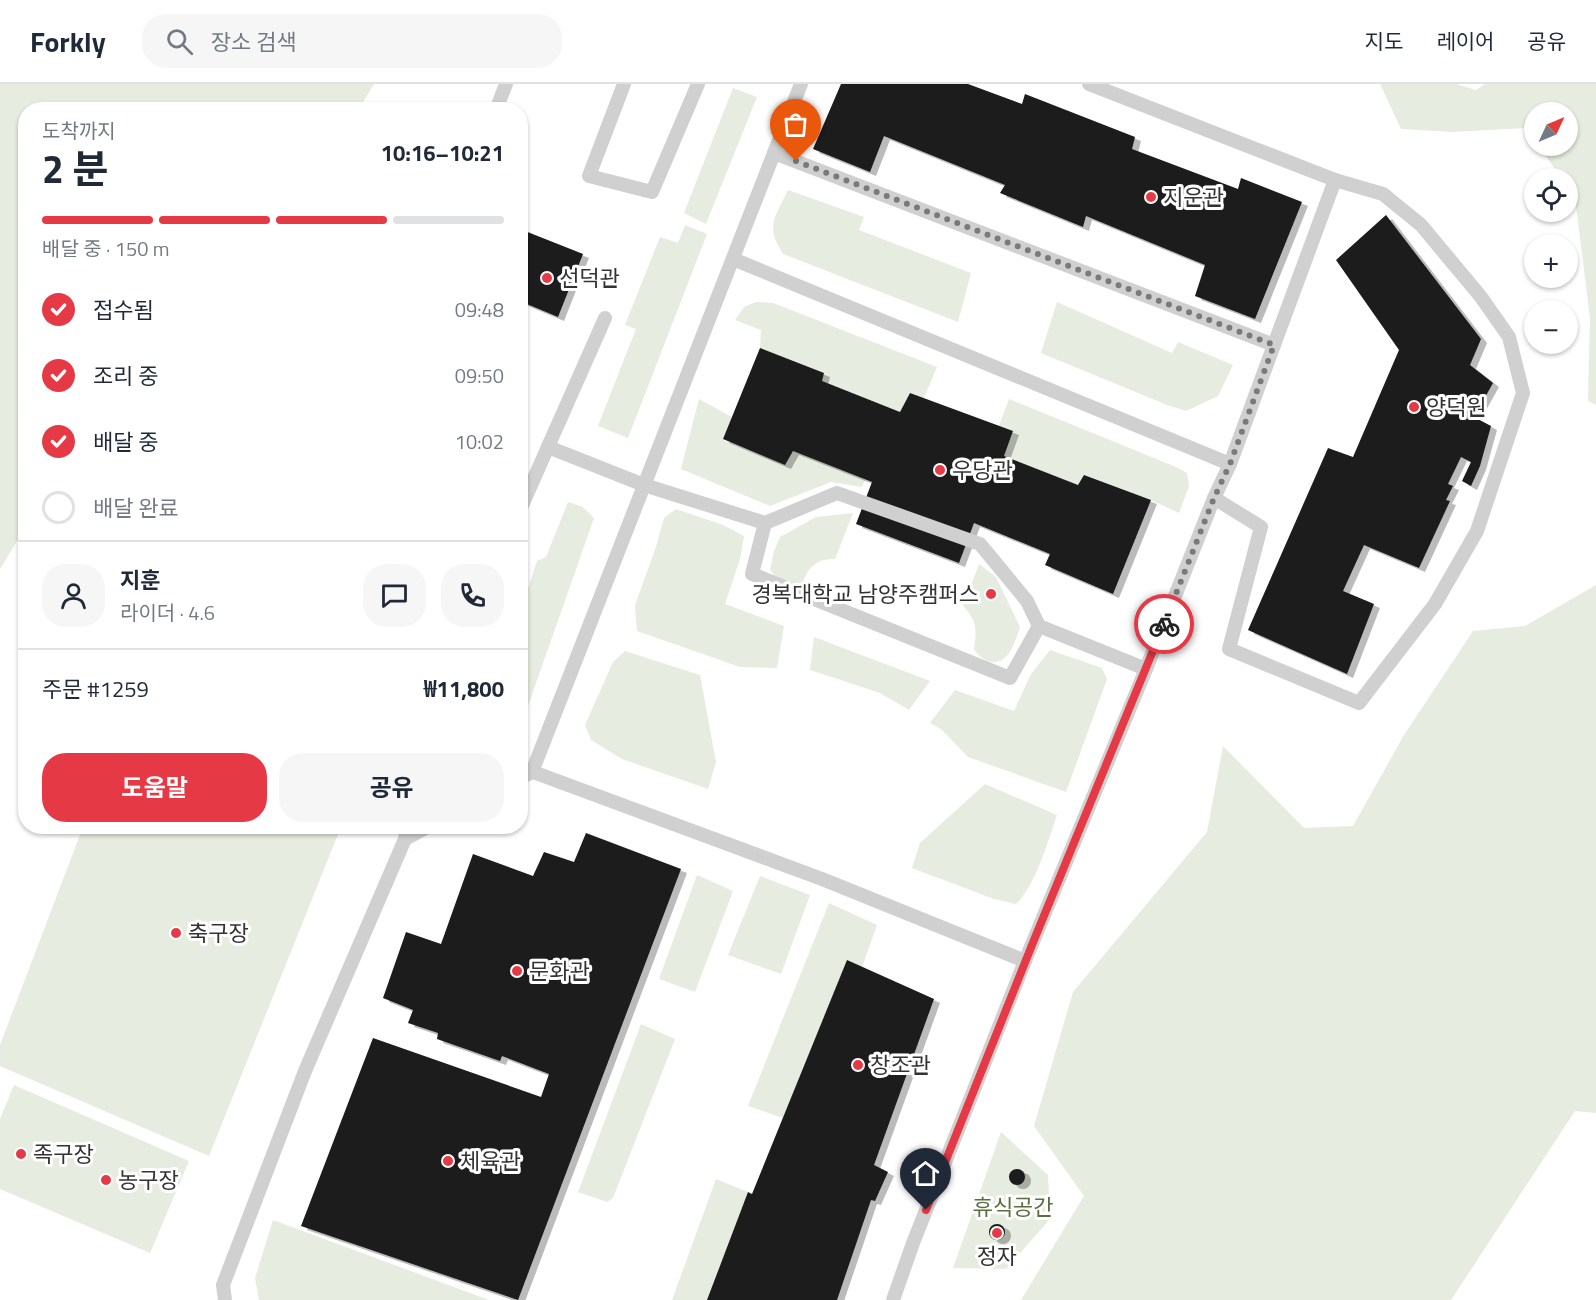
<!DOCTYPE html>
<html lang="ko">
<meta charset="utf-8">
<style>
body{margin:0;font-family:"Titillium Web","Noto Sans KR",sans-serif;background:#f6f6f7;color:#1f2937;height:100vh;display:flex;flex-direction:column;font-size:22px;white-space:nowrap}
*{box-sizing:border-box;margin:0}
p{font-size:20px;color:#747a83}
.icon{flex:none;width:33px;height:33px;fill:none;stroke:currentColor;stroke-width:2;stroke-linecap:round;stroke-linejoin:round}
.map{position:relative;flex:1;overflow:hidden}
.sheet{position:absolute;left:18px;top:18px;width:510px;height:732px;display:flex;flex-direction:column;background:#fff;border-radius:24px;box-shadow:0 2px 4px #0004}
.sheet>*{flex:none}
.needle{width:39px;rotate:46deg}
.fabs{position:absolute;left:1524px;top:18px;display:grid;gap:12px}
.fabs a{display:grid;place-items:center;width:54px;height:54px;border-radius:50%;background:#fff;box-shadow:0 2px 4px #0004;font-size:30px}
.pin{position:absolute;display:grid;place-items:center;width:51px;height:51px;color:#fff;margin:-62px -26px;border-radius:50% 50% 50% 0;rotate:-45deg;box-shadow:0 0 6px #0007}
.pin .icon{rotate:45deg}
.courier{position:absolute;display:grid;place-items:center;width:60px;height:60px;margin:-30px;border:4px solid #e63946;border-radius:50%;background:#fff;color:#222;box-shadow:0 2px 8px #0007}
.headline em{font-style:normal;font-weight:700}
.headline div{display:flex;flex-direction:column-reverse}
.headline{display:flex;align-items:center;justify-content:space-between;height:102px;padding:0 24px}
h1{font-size:39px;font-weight:700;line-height:45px}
.bar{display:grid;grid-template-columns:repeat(4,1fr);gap:9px 6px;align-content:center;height:72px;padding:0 24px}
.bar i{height:8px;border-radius:4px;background:#e0e1e3}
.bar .active{background:#e63946}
.bar p{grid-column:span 4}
.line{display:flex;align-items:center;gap:15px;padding:0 24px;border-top:2px solid #e0e1e3}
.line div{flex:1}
.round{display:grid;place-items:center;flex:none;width:63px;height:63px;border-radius:24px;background:#f6f6f7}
ol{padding:0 24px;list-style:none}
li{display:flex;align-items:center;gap:18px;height:66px}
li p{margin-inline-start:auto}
li .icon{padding:6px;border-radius:50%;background:#e63946;color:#fff;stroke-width:4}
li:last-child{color:#747a83}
li i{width:33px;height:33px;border:3px solid #e0e1e3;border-radius:50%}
.cta{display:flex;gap:12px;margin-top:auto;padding:12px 24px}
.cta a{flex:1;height:69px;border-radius:24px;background:#e63946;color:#fff;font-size:24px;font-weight:700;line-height:69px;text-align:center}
.cta a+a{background:#f6f6f7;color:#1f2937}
header{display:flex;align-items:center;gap:36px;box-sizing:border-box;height:84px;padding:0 30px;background:#fff;border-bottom:2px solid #e0e1e3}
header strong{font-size:28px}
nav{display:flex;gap:33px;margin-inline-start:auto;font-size:21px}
.search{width:420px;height:54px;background:#f6f6f7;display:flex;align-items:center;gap:15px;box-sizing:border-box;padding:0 21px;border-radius:24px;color:#747a83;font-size:22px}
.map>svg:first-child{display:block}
.green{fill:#e6ecdf}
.building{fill:#1a1a1a;filter:url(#shadow)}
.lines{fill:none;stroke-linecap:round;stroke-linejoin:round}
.service{stroke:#d0d0d0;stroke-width:14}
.done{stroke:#7a7a7a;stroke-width:6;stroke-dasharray:0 10.8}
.route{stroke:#e63946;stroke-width:8}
.poi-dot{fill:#e63946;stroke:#fff;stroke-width:2}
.labels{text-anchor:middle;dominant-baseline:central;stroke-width:6;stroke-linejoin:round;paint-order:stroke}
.poi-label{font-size:22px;fill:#333;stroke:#fff;text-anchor:start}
.park-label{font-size:22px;fill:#56703f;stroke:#fff}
</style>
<header>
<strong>Forkly</strong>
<div class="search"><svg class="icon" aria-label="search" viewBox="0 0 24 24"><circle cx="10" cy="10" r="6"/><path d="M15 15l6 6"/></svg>장소 검색</div>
<nav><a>지도</a><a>레이어</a><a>공유</a></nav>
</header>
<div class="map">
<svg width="1596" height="1216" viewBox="0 0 1596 1216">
<defs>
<filter id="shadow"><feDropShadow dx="6" dy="4" stdDeviation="0" flood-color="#0004"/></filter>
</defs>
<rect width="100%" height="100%" fill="#fff"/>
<g class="green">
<polygon points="0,0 374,0 359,25 26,26 25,444 0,485"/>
<polygon points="1380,0 1456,0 1476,6 1485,0 1596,0 1596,321 1588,317 1590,234 1575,114 1568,103 1568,94 1561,94 1539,62 1568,62 1568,28 1534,28 1534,55 1527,44 1452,48 1401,45"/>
<polygon points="733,4 757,13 706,140 684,129"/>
<path d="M 788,106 L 864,133 L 859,146 L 971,189 L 958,238 L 783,170 C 765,142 775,133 788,106 Z"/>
<polygon points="685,141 707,150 628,354 598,342 636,245 625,241 660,153 678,159"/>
<polygon points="756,218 773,219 937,283 924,314 910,309 900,328 822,297 824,289 760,264 761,246 735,236 744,223"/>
<polygon points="1057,218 1172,269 1178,258 1233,281 1218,312 1186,327 1167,321 1041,269"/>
<polygon points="699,315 732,333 723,356 785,381 793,367 865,396 862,403 831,398 770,422 681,385"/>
<polygon points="1009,315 1176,383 1187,389 1189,402 1179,429 1151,416 1085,391 1078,401 1004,372 1013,348 999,342"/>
<polygon points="568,418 583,423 594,434 522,639 521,526 537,477 546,473"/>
<polygon points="676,425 723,441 744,452 740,475 725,520 784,542 777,584 740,583 637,547 635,521 656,463 664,434"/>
<path d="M 853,429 L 835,475 C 815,475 809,483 802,500 C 784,505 780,499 770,486 L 774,467 L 780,453 L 816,433 Z"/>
<path d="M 979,480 L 996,493 L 1020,543 C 1015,557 1009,583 988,577 C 981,574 979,572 974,565 C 977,547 977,536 963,522 Z"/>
<polygon points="1596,501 1596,1029 1575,1027 1451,1216 1021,1216 1084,1112 1034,1042 1073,908 1207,748 1223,662 1304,744 1353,742 1404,651 1473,547 1525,542"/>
<polygon points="814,553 930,597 909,626 880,609 810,586"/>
<polygon points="1050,566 1102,584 1107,595 1066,708 968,673 941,645 930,639 955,606 1014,627 1031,590"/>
<polygon points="625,567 700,591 716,678 708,705 622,675 591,656 585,641 613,578"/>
<path d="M 985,700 L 1057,731 C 1048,757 1036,801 1016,820 L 994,815 L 912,784 L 920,759 Z"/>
<polygon points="83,743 341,743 209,1072 0,982 0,961"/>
<polygon points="697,791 733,807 695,908 659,895"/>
<polygon points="760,792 810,811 781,890 728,871"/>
<polygon points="829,819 877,841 862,883 847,877 783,1034 748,1022"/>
<polygon points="641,940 675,955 613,1114 607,1118 578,1108"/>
<polygon points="14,1001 189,1077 150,1169 0,1105 0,1035"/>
<polygon points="1001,1048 1048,1091 1050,1135 1006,1185 953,1184"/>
<polygon points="716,1095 748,1108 707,1216 672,1216"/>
<polygon points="273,1136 489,1216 259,1216 255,1194"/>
</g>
<g class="building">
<polygon points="841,0 968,0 1022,20 1025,10 1135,53 1132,65 1238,105 1241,94 1302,118 1255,235 1195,212 1205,181 1086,132 1083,143 1000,109 1005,101 884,52 870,88 813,65"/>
<polygon points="1386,131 1481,255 1470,281 1493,299 1474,333 1491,342 1480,382 1471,402 1462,397 1471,378 1461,373 1448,400 1453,402 1446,416 1450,417 1419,484 1364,461 1343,507 1374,520 1347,590 1248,546 1328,364 1353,373 1399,266 1336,176"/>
<polygon points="520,145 583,170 558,233 522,218 520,221"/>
<polygon points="760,264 824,289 822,297 900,328 910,309 1013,347 1004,372 1078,401 1084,391 1151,416 1113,510 1045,481 1050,470 974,439 959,479 856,440 872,398 793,367 785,381 723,355"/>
<polygon points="586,749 681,785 518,1216 301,1142 373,954 541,1013 549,990 502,972 500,977 437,955 438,949 408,939 413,926 383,914 406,848 441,860 473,770 533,792 544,768 574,778"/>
<polygon points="847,876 934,915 874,1081 888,1088 875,1117 871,1116 837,1216 707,1216 748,1108 752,1110"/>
<circle cx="1017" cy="1093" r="8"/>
<circle cx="997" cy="1148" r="8"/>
</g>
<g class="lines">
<g class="service">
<polyline points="624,0 589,92 652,108 698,0"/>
<polyline points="1089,0 1335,96 1383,110 1421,141 1481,213 1509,253 1523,309 1477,447 1435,520 1359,619 1229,565 1261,443 1214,414"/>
<polyline points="496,26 506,0"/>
<polyline points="774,69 1274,261"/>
<polyline points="733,175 1230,380"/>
<polyline points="548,363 644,401 765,439 837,409 980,460 1027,517 1039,542 1146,585"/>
<polyline points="520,426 605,234"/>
<polyline points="765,439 752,490 1010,594 1039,542"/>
<polyline points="525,685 822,795 1025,877"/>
<polyline points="520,694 532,688 801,0"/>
<polyline points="405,755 429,742"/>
<polyline points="225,1216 223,1201 305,987 405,755 407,742"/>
<polyline points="893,1216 913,1159 1025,877 1146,585 1214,414 1230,380 1335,96"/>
</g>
</g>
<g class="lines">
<polyline class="done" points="796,77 1274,261 1230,380 1214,414 1164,540"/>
<polyline class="route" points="926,1126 1034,856 1164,540"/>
</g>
<g class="poi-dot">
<circle cx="1151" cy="113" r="6"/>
<circle cx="547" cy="194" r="6"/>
<circle cx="1414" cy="323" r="6"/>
<circle cx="940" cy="386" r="6"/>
<circle cx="991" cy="510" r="6"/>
<circle cx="176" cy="849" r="6"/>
<circle cx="517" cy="887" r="6"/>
<circle cx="858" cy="981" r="6"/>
<circle cx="21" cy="1070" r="6"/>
<circle cx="448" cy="1077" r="6"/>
<circle cx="106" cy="1096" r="6"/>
<circle cx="997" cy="1149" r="6"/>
</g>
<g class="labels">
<g class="poi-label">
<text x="1163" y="113">지운관</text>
<text x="559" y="194">선덕관</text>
<text x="1426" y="323">양덕원</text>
<text x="952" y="386">우당관</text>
<text x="979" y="510" text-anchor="end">경복대학교 남양주캠퍼스</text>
<text x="188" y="849">축구장</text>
<text x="529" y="887">문화관</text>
<text x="870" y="981">창조관</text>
<text x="33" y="1070">족구장</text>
<text x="460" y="1077">체육관</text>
<text x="118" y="1096">농구장</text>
<text x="997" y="1172" text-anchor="middle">정자</text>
</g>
<g class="park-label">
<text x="1013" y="1123">휴식공간</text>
</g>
</g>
</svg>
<div class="fabs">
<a><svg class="needle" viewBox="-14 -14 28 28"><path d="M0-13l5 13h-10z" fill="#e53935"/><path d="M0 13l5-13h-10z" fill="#747a83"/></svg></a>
<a><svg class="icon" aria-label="locate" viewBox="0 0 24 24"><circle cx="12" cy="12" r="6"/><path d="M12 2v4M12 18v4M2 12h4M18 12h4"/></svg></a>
<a>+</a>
<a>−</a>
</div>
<div class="pin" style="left:796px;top:77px;background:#ea580c"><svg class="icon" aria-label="bag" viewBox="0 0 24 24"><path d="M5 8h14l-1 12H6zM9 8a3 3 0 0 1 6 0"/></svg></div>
<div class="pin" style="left:926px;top:1126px;background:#1f2937"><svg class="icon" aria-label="home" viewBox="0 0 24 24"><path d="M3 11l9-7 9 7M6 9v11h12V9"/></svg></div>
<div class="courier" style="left:1164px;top:540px"><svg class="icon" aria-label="bike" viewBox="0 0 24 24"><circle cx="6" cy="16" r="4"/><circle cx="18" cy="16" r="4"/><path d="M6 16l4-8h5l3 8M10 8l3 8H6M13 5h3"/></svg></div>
<section class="sheet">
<div class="headline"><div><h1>2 분</h1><p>도착까지</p></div><em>10:16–10:21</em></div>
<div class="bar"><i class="active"></i><i class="active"></i><i class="active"></i><i></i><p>배달 중 · 150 m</p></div>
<ol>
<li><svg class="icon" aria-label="check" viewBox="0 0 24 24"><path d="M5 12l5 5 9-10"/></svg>접수됨<p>09:48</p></li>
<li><svg class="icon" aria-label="check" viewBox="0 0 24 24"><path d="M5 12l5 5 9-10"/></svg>조리 중<p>09:50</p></li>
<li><svg class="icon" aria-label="check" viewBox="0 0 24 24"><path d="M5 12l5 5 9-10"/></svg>배달 중<p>10:02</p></li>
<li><i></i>배달 완료</li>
</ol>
<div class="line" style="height:108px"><a class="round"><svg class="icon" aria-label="person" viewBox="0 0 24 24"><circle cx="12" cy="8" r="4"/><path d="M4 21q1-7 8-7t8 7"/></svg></a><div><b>지훈</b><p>라이더 · 4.6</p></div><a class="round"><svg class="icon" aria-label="chat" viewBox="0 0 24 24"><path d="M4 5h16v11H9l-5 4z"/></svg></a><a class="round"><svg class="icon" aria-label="phone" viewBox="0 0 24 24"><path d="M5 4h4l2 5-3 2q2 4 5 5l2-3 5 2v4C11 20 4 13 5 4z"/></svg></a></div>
<div class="line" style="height:78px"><div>주문 #1259</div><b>₩11,800</b></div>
<div class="cta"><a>도움말</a><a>공유</a></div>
</section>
</div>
